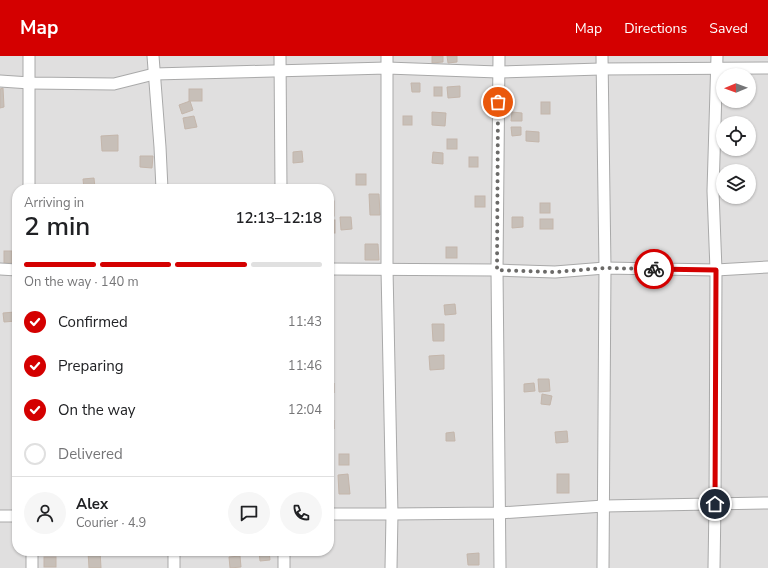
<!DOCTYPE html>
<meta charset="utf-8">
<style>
body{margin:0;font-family:"Nunito Sans",sans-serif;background:#f6f6f6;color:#202124;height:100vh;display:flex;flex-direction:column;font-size:15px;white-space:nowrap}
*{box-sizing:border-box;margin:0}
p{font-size:13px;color:#757577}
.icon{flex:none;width:22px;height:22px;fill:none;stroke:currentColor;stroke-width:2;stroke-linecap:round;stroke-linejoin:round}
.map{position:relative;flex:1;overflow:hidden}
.side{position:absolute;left:12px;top:128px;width:322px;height:372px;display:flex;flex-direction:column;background:#fff;border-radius:16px;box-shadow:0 1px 3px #0004}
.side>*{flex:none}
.needle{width:26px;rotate:269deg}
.buttons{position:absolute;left:716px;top:12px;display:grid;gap:8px}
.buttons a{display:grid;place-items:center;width:40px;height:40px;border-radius:50%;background:#fff;box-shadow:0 1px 3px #0004;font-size:20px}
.pin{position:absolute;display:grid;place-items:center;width:34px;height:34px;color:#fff;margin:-17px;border:2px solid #fff;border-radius:50%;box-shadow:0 1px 4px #0007}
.courier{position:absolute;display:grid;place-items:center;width:40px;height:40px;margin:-20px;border:3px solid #d40000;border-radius:50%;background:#fff;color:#222;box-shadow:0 1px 5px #0007}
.head em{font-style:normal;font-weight:600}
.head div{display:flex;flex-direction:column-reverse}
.head{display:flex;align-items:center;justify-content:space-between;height:68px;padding:0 12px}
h1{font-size:26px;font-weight:600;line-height:30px}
.bar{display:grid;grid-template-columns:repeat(4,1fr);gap:6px 4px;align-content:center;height:48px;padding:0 12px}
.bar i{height:5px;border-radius:3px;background:#e0e0e0}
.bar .active{background:#d40000}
.bar p{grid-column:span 4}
.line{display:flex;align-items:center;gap:10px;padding:0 12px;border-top:1px solid #e0e0e0}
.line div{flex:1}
.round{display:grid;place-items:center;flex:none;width:42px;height:42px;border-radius:21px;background:#f6f6f6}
ol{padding:0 12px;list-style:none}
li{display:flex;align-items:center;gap:12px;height:44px}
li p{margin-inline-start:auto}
li .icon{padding:4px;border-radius:50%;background:#d40000;color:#fff;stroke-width:4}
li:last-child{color:#757577}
li i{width:22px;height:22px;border:2px solid #e0e0e0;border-radius:50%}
header{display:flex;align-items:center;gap:24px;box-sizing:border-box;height:56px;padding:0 20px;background:#d40000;color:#fff}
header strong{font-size:19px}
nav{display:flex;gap:22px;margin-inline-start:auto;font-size:14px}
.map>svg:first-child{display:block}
.residential{fill:#e0dfdf;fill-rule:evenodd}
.building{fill:#c7bfb8;stroke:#c4b6ab}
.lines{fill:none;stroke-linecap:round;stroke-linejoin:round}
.minor-casing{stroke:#a9a9a9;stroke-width:13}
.minor{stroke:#fff;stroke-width:11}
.done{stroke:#6b6a68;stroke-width:4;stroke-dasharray:0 7.2}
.route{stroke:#d40000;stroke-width:5}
</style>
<header>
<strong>Map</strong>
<nav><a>Map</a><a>Directions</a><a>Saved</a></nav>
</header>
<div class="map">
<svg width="768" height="512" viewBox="0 0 768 512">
<rect width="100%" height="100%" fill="#f2efe9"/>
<path class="residential" d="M 0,0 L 768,0 L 768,512 L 0,512 ZM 723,19 L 749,19 L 749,45 L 723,45 ZM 723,67 L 749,67 L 749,93 L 723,93 ZM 723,115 L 749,115 L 749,141 L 723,141 ZM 17,133 L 329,133 L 329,495 L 17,495 Z"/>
<g class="building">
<polygon points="432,0 443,0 443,6 432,7"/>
<polygon points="447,0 457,0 457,6 448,7"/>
<polygon points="411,27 420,27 420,36 412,36"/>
<polygon points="460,30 460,41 448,42 447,31"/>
<rect x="434" y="31" width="8" height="9"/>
<polygon points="3,32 4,51 0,52 0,33"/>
<rect x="189" y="33" width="13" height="12"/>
<polygon points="190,45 193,54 182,58 179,49"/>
<rect x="541" y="46" width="9" height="12"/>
<polygon points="432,56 446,57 445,70 432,69"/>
<polygon points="512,56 522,57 522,65 511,65"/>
<polygon points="194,60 197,71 185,73 183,62"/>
<rect x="403" y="60" width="9" height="9"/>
<polygon points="511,71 521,71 521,79 512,80"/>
<polygon points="526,75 539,76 539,86 526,85"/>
<polygon points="118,79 118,95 102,95 101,80"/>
<rect x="447" y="83" width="10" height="10"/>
<polygon points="302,95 303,106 293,107 293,96"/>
<polygon points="433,96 443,97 443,108 432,107"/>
<polygon points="140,100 153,100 152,112 140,111"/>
<rect x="469" y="101" width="9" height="10"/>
<rect x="356" y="118" width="10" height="11"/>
<polygon points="94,122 95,132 84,133 83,123"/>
<polygon points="369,138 379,138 380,159 370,159"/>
<rect x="475" y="140" width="10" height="11"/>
<rect x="329" y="145" width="5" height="15"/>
<rect x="540" y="147" width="10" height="10"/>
<polygon points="340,161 351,161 352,173 341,174"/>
<polygon points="512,161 523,161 523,171 512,172"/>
<rect x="540" y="163" width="13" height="10"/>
<rect x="329" y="164" width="6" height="13"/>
<polygon points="365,188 378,188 379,204 365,204"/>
<rect x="446" y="191" width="11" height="11"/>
<rect x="4" y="195" width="8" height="12"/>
<polygon points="455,248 456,258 445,259 444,249"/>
<polygon points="15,256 16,265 4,266 3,257"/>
<polygon points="432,268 444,268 444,285 433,285"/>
<polygon points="444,299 444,313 430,314 429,300"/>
<polygon points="538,323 549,323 550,335 539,336"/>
<polygon points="334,327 334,337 329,337 329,328"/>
<polygon points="534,327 535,335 524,336 524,328"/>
<polygon points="542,338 552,340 550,349 541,348"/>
<polygon points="329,364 334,364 334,373 329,374"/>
<polygon points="567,375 568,386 556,387 555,376"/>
<polygon points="454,376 455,385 446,385 446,377"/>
<rect x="339" y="398" width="10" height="11"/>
<polygon points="348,418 350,438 339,438 338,419"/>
<rect x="557" y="418" width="12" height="19"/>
<polygon points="88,495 100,495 101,512 89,512"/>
<polygon points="259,495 269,495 270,504 260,505"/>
<polygon points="479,497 479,509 468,509 467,498"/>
<polygon points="240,500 241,511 230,512 229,501"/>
<rect x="44" y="501" width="12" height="10"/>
</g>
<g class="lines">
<defs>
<g id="minor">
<polyline points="153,0 160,91 162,133"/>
<polyline points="280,0 281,133"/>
<polyline points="387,0 387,213 392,458 391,512"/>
<polyline points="499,0 497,214 500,512"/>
<polyline points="602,0 605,212 603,512"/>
<polyline points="0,25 30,27 114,28 154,18 387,12 498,16 601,13 768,12"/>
<polyline points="29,133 29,0"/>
<polyline points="0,213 17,214"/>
<polyline points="329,213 497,214 555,216 605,212 716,214 768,211"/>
<polyline points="329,458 392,458 499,457 604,450 768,447"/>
<polyline points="0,460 17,460"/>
<polyline points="32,495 32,512"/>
<polyline points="174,495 174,512"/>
<polyline points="284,512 284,495"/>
<polyline points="714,512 715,448 716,214 713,135 717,0"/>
</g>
</defs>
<use href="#minor" class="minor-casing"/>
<use href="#minor" class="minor"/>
</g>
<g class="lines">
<polyline class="done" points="498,46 497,214 555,216 605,212 654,213"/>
<polyline class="route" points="654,213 716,214 715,448"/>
</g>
</svg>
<div class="buttons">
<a><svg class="needle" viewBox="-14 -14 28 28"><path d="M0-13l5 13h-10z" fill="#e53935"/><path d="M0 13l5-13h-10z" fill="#757577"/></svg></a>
<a><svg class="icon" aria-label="locate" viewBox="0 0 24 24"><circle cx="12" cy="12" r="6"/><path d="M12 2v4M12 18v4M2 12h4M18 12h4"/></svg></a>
<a><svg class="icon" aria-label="layers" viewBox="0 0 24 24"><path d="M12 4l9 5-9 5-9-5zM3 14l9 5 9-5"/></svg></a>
</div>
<div class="pin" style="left:498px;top:46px;background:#ea580c"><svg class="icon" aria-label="bag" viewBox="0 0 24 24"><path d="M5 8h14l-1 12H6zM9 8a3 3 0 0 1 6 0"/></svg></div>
<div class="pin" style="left:715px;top:448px;background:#1f2937"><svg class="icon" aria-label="home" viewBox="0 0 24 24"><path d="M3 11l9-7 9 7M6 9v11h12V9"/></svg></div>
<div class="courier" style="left:654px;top:213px"><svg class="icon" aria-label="bike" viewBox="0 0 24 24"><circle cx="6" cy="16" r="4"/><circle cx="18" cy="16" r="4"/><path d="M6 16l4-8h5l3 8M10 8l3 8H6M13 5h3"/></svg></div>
<section class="side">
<div class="head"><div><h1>2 min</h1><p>Arriving in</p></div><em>12:13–12:18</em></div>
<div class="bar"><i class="active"></i><i class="active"></i><i class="active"></i><i></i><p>On the way · 140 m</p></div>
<ol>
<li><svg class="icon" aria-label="check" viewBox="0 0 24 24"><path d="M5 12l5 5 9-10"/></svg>Confirmed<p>11:43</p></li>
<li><svg class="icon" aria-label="check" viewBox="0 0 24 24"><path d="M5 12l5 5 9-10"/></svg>Preparing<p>11:46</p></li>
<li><svg class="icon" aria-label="check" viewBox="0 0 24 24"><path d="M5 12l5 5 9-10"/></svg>On the way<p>12:04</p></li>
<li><i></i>Delivered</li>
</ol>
<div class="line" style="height:72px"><a class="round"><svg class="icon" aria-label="person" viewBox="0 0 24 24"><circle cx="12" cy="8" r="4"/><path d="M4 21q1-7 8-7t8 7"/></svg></a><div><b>Alex</b><p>Courier · 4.9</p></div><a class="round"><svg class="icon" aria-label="chat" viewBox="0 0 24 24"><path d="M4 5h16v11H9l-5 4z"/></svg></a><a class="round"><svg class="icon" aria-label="phone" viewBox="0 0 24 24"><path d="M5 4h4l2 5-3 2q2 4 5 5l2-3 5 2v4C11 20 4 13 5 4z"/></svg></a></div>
</section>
</div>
